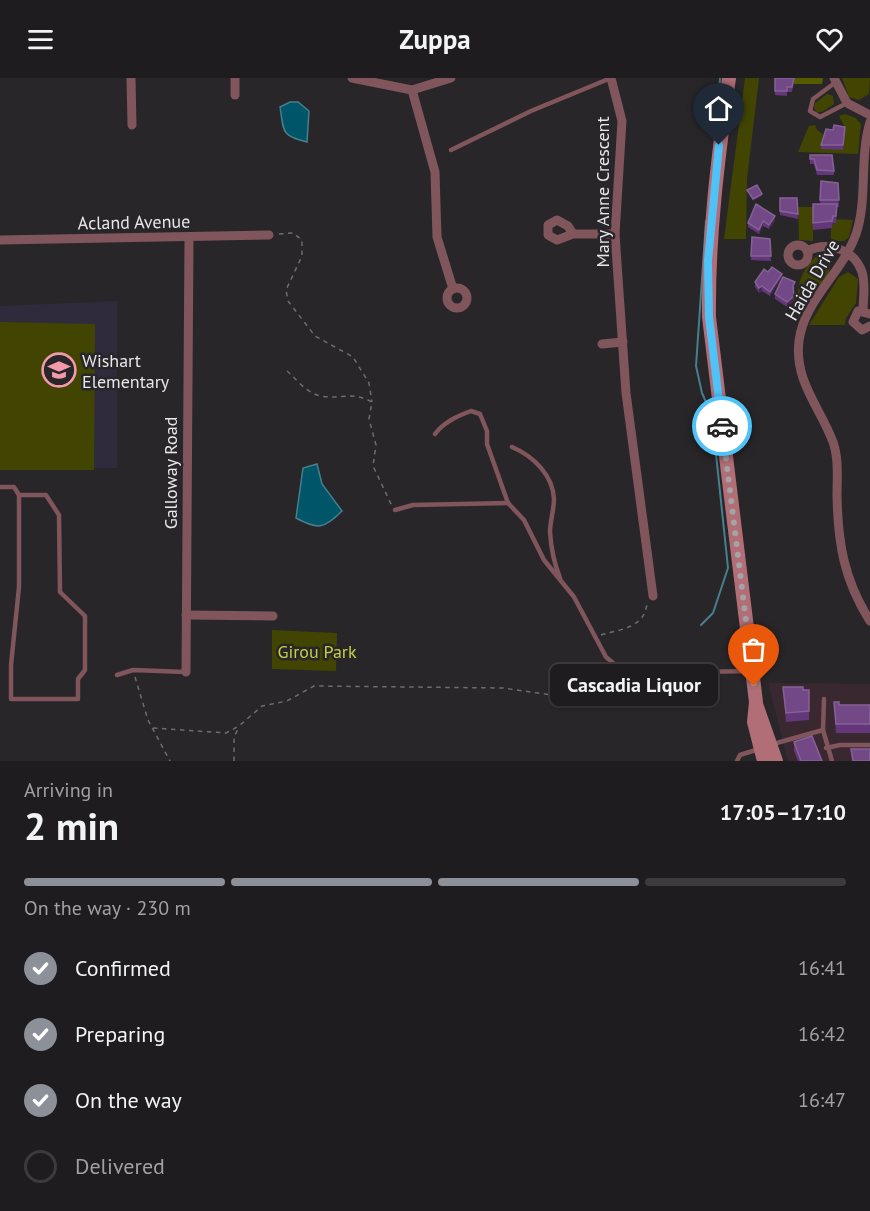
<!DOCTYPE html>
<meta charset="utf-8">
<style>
body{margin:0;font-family:"PT Sans",sans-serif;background:#2b292c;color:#f1f3f6;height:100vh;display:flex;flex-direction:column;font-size:22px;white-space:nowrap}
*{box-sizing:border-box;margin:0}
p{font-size:20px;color:#a1a1a4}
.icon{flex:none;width:33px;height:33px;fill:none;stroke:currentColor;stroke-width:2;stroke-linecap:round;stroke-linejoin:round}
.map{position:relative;height:683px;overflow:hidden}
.panel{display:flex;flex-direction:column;background:#1e1c1f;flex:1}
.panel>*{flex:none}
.pin{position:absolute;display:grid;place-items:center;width:51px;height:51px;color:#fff;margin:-62px -26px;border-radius:50% 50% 50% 0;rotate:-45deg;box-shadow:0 0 6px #0007}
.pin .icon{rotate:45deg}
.courier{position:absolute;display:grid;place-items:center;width:60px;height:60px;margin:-30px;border:4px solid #4fc3f7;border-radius:50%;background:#fff;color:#222;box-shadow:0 2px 8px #0007}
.bubble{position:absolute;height:42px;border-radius:9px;background:#1e1c1f;box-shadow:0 2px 4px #0004,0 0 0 2px #3c3a3d;font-size:20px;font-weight:600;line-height:42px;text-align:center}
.head em{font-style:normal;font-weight:600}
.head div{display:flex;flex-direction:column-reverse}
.head{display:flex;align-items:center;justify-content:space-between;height:102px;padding:0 24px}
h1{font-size:39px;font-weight:600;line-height:45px}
.bar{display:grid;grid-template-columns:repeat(4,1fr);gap:9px 6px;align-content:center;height:72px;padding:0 24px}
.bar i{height:8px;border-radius:4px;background:#3c3a3d}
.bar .selected{background:#8c9099}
.bar p{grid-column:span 4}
ol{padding:0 24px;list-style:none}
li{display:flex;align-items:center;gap:18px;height:66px}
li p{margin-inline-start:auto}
li .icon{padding:6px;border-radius:50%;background:#8c9099;color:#fff;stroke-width:4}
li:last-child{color:#a1a1a4}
li i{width:33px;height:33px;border:3px solid #3c3a3d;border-radius:50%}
header{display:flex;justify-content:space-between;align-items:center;height:78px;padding:0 24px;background:#1e1c1f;font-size:27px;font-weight:600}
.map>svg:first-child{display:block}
.commercial{fill:#3a2830}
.education{fill:#2f2b3c}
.green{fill:#424502}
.forest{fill:#575b00}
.water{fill:#005568;stroke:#45808e;stroke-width:1.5}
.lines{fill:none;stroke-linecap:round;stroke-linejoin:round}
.stream{stroke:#45808e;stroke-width:2}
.path{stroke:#6e6c6f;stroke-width:1.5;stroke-dasharray:4.5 4.5;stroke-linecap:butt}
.service{stroke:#80555b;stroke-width:4.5}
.minor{stroke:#80555b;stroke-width:9}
.secondary{stroke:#b16e77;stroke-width:14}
.wall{fill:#64367a}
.shaded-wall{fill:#462855}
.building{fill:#724986;stroke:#846295;stroke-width:1.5}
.done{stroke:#a4a3a5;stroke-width:6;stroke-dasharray:0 10.8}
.route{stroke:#4fc3f7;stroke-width:8}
.labels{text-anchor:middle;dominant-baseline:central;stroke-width:5;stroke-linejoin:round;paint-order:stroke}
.street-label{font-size:18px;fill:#e7e6e8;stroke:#282629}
.poi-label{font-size:18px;fill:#e7e6e8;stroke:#282629;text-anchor:start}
.park-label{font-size:18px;fill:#c7cf46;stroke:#282629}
</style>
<header><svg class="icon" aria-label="menu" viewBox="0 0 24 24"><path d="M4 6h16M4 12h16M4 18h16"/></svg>Zuppa<svg class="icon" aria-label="heart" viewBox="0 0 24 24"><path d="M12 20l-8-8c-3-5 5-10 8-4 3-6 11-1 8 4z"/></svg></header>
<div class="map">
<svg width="870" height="683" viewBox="0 0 870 683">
<rect width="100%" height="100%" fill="#282629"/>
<polygon class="commercial" points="768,605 870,606 870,683 788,683"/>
<polygon class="education" points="117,223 117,390 0,391 0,228"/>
<g class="green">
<polygon points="745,0 759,0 747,101 746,161 724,161"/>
<polygon points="842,0 870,0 869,16 859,22 849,19"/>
<polygon points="827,16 833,18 834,26 822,34 817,34 814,30 815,25"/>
<polygon points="845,36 856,40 861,46 858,76 798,74 809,48 815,47 817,52 823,56 821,71 843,71 845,50 839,38"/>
<polygon points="798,129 813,129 813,163 799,162"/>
<polygon points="837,141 853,142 849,159 844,163 831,163 831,150"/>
<path d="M 823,175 L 831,181 L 829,195 L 806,229 L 793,222 L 798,217 C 796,205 809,179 823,175 Z"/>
<polygon points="848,194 858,201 856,225 846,240 845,247 809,247 839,199"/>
<polygon points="0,244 95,246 94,392 0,392"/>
<polygon points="272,552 337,555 336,593 272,591"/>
</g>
<polygon class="forest" points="794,0 823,0 822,6 794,6"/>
<g class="water">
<path d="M 290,24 L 298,24 L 309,33 L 307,64 C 281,58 284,54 280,29 Z"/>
<path d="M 317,386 L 322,406 L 342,433 C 324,451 318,452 296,440 L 303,390 Z"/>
</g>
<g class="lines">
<g class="stream">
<polyline points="717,42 720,0"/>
<polyline points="701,547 713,535 728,490 712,338 702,315 696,288 706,143"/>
</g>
<g class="path">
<polyline points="279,156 293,155 302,162 302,178 286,212 288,223 315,258 353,279 369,305 372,324"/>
<path d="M 287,293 C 296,301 305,313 317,317 C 337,323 350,312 372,324 L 369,341 L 376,367 L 373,388 L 392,428"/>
<path d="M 601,557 C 621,551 645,550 647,525"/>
<polyline points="135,599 148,642 170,683"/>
<polyline points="153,650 226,655 239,648 262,628 287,623 314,608 503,610 566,619"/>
<polyline points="234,683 234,659 239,649"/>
</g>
<g class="service">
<polyline points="836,4 813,21 810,33 820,39 847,25"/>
<polyline points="451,72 531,33 611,0"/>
<path d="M 435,356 C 444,344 457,338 471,333 L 480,336 L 487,353 L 487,366 L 508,425 L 524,442 L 544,482 L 574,519 L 606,579 L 620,591 L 643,595 L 750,593"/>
<path d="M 512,369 C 533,378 553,397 554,421 C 554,432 550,443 550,454 C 551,470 554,485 560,500"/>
<polyline points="0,409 14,409 19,417 19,509 11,587 11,621 78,621 78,601 85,592 85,538 60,514 59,437 46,417 19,417"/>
<polyline points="395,432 413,427 508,425"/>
<polyline points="117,597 133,592 185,594"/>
<polyline points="823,652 824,621"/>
<polyline points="773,666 823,652 832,683"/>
<polyline points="826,670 840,667 870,667"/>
<polyline points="737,683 740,677 759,671"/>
</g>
<g class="minor">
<polyline points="131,0 132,47"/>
<polyline points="352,0 412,12 451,0"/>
<polyline points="611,0 622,43 615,156 626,315 653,518"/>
<polyline points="834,0 847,25 870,37"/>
<polyline points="412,12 435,94 437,159 453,211"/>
<polyline points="235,17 235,0"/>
<path d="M 870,44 C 859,81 868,121 856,156 C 843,194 804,222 799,263 C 794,303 820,329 833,364 C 839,381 837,401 837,418 C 838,466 844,502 870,543"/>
<polyline points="573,156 568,148 557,142 548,147 548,157 557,162 573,156 615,156"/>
<polyline points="0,162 269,157"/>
<circle cx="798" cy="177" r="10"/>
<path d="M 807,173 C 828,163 854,171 862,194 C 866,206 863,221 863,233"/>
<circle cx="457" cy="220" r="10"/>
<polyline points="870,236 858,233 853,244 862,252 870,248"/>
<polyline points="602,266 623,264"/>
<polyline points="186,537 273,538"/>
<polyline points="186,594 189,160"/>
</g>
<g class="secondary">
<path d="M 729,0 C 718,80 708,158 709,239 L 756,624 L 754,644 L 764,683"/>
<polyline points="756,626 776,683"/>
</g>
</g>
<g class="wall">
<polygon points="775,0 794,3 792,14 787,14 787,18 775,17"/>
<polygon points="833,52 845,53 843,72 821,71 821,67"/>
<polygon points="810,77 834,93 834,97 817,97 814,86 810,86"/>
<polygon points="821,103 838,105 839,129 837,129 836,145 833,145 832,150 813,152 813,126 820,126"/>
<polygon points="780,120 797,120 798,141 780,137"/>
<polygon points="775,143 769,151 763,148 759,156 748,149 748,145"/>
<polygon points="752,159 770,161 771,183 751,182"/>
<polygon points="768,194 782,200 770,218 762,213 759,215 755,209 755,204"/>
<polygon points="795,209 793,212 794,223 787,229 775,221 775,216"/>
<polygon points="783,609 809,612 809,642 786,644"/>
<polygon points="834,624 839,627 870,627 870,655 836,655"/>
<polygon points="794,664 822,683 798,683 794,673"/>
</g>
<g class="shaded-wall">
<polygon points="762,116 762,118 753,123 753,121"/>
<polygon points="775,138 775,143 769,151 769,147"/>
<polygon points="763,143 763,148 759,156 759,152"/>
<polygon points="782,196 782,200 770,218 770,214"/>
<polygon points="762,208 762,213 759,215 759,210"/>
<polygon points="794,218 794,223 787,229 787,224"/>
</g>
<g class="building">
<polygon points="775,0 794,0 792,9 787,9 787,13 775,13"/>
<polygon points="834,47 845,49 843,67 821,67 826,51 833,52"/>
<polygon points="810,77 832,77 834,93 817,92 814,81 810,81"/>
<polygon points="821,103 838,105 839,122 820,122"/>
<polygon points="757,107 762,116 753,121 747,112"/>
<polygon points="780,120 797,120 798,136 780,133"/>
<polygon points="756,126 775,138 769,147 763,143 759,152 748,145"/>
<polygon points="813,126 837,126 836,138 833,138 832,143 813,145"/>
<polygon points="752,159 770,161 771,178 751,178"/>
<polygon points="772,189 782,196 770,214 762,208 759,210 755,204 764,191 768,194"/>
<polygon points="783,199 795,204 793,208 794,218 787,224 775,216"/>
<polygon points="783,609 803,609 803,612 809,612 809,633 786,635"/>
<polygon points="834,624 839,624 839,627 870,627 870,646 836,646"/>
<polygon points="812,658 822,683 801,683 794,664"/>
<polygon points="851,671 870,671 870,683 853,683"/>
</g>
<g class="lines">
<polyline class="done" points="722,348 754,608"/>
<polyline class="route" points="719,67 708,183 709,239 722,348"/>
</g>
<defs>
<symbol id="school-ring" viewBox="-11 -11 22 22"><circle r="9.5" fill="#282629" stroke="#f39aaa" stroke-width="1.5"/><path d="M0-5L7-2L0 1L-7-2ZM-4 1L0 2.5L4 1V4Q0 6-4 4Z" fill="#f39aaa"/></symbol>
</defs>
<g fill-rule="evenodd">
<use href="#school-ring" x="40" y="273" width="38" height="38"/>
</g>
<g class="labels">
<g class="street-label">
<text transform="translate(602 114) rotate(-90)">Mary Anne Crescent</text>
<text transform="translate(134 144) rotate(-1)">Acland Avenue</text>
<text transform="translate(812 202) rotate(-60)">Haida Drive</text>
<text transform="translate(170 395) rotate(-90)">Galloway Road</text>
</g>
<g class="poi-label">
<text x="82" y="282">Wishart<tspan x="82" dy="21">Elementary</tspan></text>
</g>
<g class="park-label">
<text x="317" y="573">Girou Park</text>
</g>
</g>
</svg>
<div class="pin" style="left:754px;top:608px;background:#ea580c"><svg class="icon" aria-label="bag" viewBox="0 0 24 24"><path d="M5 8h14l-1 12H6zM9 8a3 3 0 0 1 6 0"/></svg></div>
<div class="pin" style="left:719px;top:67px;background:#1f2937"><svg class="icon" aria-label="home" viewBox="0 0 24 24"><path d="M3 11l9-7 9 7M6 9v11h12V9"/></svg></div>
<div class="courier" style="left:722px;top:348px"><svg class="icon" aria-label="car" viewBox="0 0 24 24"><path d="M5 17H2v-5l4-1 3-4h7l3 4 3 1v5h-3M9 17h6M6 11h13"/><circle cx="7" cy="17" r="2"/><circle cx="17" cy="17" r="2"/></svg></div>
<div class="bubble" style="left:550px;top:586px;width:168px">Cascadia Liquor</div>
</div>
<section class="panel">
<div class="head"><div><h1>2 min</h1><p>Arriving in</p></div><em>17:05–17:10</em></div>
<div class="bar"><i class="selected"></i><i class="selected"></i><i class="selected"></i><i></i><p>On the way · 230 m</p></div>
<ol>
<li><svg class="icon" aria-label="check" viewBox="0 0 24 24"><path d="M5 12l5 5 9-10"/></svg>Confirmed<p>16:41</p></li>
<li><svg class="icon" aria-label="check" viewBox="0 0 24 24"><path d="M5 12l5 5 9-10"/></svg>Preparing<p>16:42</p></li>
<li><svg class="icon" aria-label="check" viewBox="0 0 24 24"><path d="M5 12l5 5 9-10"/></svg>On the way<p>16:47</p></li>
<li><i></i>Delivered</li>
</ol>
</section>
